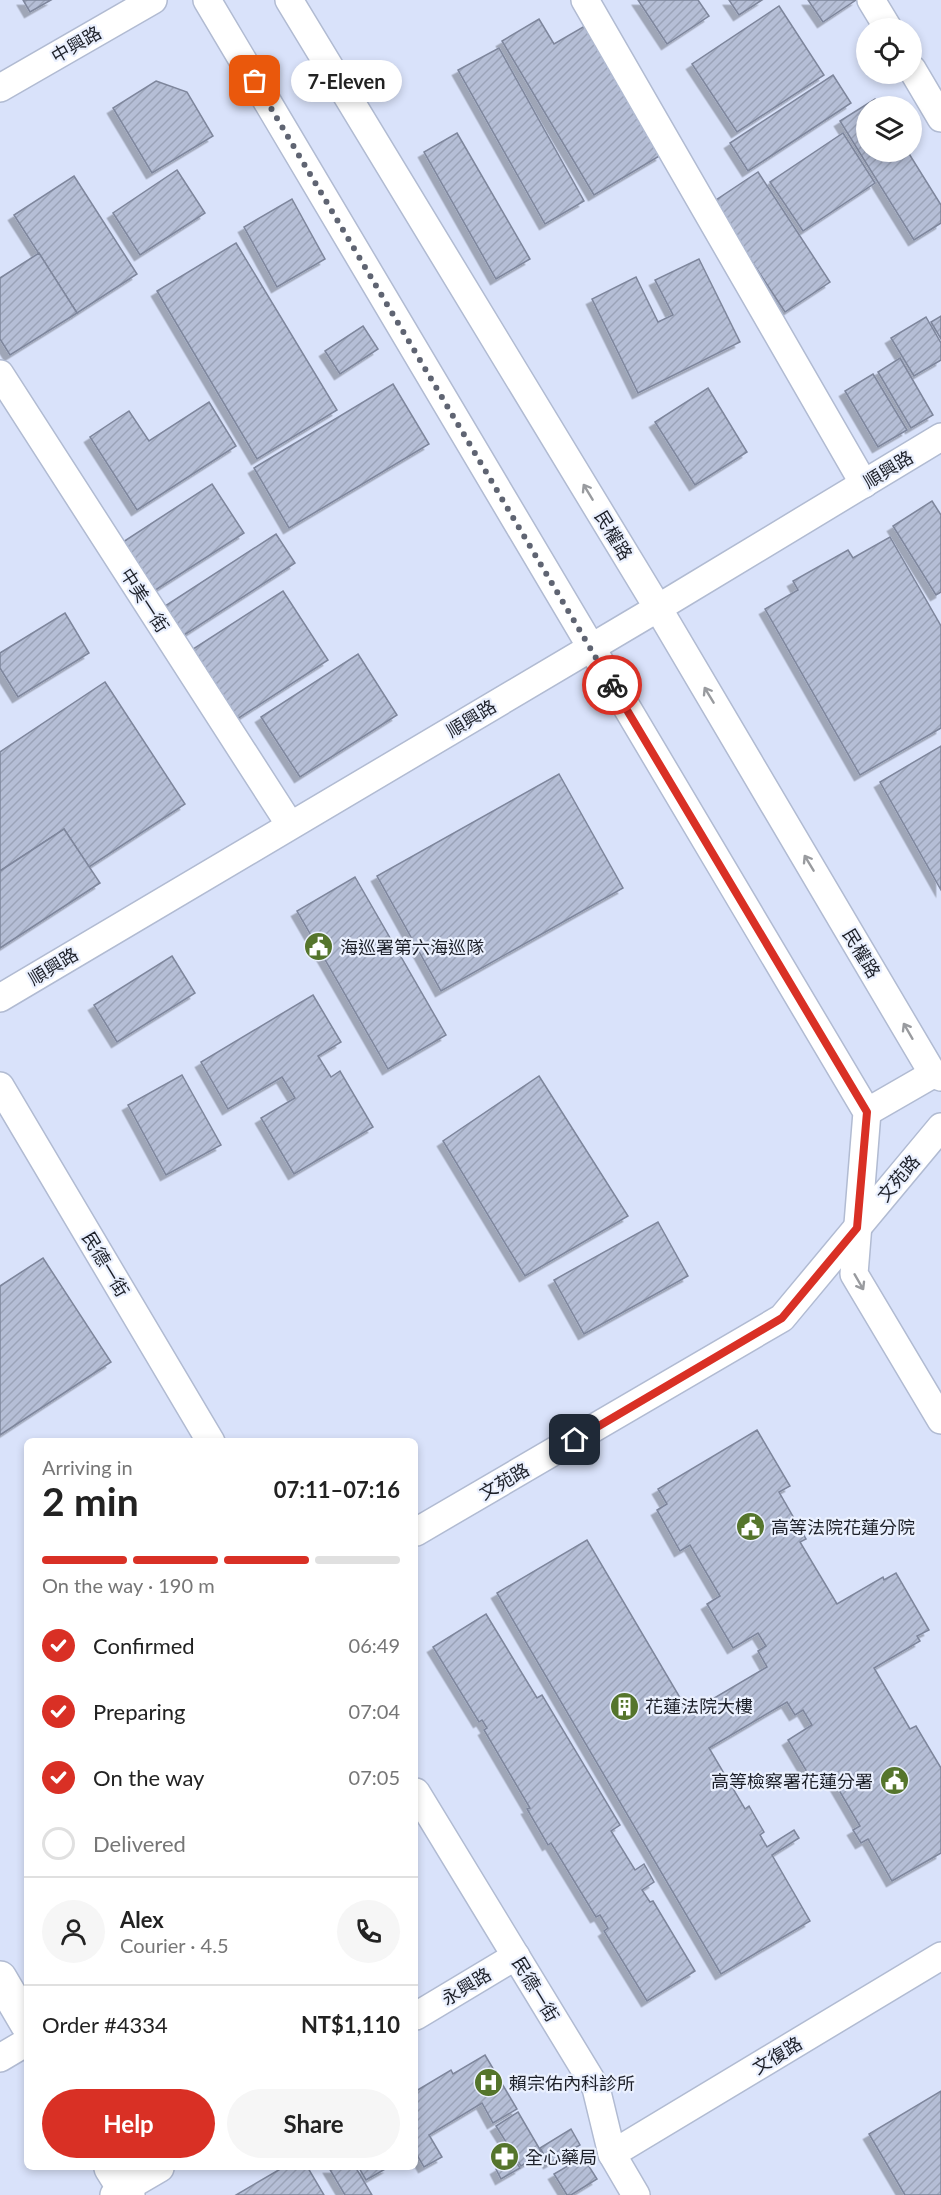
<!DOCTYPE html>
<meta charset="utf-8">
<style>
body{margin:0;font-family:Lato,"Noto Sans TC",sans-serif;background:#f6f6f6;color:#222;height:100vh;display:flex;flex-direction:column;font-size:22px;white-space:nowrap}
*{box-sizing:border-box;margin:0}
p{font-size:20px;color:#767676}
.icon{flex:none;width:33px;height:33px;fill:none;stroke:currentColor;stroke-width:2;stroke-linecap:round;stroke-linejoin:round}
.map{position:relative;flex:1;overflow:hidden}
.sheet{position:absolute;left:24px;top:1438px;width:394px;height:732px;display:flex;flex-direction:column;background:#fff;border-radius:9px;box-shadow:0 3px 9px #0003}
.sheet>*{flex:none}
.buttons{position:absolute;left:856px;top:18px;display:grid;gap:12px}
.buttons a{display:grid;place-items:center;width:66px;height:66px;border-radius:50%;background:#fff;box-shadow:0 3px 9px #0003;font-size:30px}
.pin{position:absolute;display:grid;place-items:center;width:51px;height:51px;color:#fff;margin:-26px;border-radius:12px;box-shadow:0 3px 9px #0006}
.courier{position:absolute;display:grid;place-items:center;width:60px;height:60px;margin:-30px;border:4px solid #d93025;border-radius:50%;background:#fff;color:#222;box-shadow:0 2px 8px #0007}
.bubble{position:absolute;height:42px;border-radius:21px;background:#fff;box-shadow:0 3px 9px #0003;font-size:20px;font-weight:700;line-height:42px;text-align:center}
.overview em{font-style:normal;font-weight:700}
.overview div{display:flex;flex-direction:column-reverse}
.overview{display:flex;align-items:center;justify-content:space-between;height:102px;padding:0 18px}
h1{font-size:39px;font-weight:700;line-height:45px}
.bar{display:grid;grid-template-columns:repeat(4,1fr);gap:9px 6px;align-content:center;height:72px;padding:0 18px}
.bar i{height:8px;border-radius:4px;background:#e0e0e0}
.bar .current{background:#d93025}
.bar p{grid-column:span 4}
.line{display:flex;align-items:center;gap:15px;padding:0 18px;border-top:2px solid #e0e0e0}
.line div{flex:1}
.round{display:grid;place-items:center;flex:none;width:63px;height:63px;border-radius:32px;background:#f6f6f6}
ol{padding:0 18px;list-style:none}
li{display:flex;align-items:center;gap:18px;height:66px}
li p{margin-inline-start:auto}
li .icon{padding:6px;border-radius:50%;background:#d93025;color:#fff;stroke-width:4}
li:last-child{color:#767676}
li i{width:33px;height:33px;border:3px solid #e0e0e0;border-radius:50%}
.cta{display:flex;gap:12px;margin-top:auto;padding:12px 18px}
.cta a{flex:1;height:69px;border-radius:36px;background:#d93025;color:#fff;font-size:24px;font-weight:700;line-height:69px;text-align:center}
.cta a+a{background:#f6f6f6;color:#222}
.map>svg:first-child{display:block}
.building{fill:url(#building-hatch);stroke:#7e869c;stroke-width:1.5;filter:url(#shadow)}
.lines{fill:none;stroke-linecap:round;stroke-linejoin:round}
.street-casing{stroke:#b1bbd2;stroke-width:30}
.secondary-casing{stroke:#b1bbd2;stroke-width:36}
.street{stroke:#fff;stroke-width:27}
.secondary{stroke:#fff;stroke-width:33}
.oneway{stroke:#999b9f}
.done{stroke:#5f6472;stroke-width:6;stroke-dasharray:0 10.8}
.route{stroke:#d93025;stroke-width:8}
.labels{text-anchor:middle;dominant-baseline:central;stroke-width:4.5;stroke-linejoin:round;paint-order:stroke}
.street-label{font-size:18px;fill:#1d2029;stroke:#eaf0fe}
.poi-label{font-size:18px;fill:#1d2029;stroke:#eaf0fe;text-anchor:start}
</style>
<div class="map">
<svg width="941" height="2195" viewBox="0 0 941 2195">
<defs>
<pattern id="building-hatch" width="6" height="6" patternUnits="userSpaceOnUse" patternTransform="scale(1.5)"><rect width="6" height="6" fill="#b5bed6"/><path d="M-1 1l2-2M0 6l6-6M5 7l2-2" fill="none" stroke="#9ba3b8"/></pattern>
<filter id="shadow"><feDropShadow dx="-5.5" dy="5.5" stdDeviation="0" flood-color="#0004"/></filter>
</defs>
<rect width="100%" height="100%" fill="#d9e2fa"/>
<g class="building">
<polygon points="23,0 51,0 30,12"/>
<polygon points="638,0 698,0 709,16 667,44"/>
<polygon points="729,0 762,0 739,15"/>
<polygon points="808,0 856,0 823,22"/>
<polygon points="779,6 824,75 737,132 692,64"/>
<polygon points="539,19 554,44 590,23 661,155 594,195 502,41"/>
<polygon points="499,48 584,201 545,224 458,70"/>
<polygon points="833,75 851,103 748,171 730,143"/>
<polygon points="156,81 187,92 213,136 152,173 113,108"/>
<polygon points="875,99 880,106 867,106 867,152 908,152 941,205 941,223 914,240 840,121"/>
<polygon points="457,133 530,259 496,279 424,152"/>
<polygon points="843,133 875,183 803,231 770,182"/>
<polygon points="177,170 205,213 140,255 113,213"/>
<polygon points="758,172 830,282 785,312 713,202"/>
<polygon points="74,176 137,274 77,313 14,215"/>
<polygon points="292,199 325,259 277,287 244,227"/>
<polygon points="236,243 337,410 257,459 157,291"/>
<polygon points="39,253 77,313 10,355 0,339 0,278"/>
<polygon points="699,259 740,342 638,393 592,299 636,277 658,322 673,315 655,280"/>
<polygon points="941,316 941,339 931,322"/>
<polygon points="926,317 941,343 941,360 914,376 891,338"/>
<polygon points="363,326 378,349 340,374 325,351"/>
<polygon points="900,358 933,415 911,428 878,372"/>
<polygon points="873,374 907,430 878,447 845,391"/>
<polygon points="393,384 429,444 289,528 254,468"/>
<polygon points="708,388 747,452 695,485 655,422"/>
<polygon points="209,402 236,446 137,510 90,437 129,411 149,441"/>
<polygon points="212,484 244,533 154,591 123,542"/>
<polygon points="932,501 941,515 941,592 936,595 893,526"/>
<polygon points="276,534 295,563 178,639 159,610"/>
<polygon points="890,537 941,626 941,728 860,775 765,609 798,590 793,581 848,550 853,558"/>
<polygon points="283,591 328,660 231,723 187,653"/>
<polygon points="65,613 89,653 18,697 0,668 0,653"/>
<polygon points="358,654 397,715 300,777 261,717"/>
<polygon points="105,682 185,804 89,867 64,829 0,871 0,752"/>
<polygon points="941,746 941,890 880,782"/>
<polygon points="559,774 623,888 441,991 377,876"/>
<polygon points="64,829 100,883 0,948 0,871"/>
<polygon points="355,877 446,1035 388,1069 297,911"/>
<polygon points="172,956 195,993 117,1042 94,1005"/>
<polygon points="313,995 341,1042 318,1056 331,1077 340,1071 373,1127 294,1174 261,1118 295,1098 282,1077 228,1109 201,1062"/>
<polygon points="182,1075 221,1145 166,1175 128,1105"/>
<polygon points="539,1076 628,1216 525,1276 443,1141"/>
<polygon points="658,1222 688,1276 584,1334 554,1280"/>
<polygon points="43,1258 111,1362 0,1435 0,1286"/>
<polygon points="757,1430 790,1486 779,1492 806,1539 800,1542 837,1604 883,1577 884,1580 896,1573 929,1630 917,1636 920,1641 874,1668 910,1729 916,1726 941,1768 941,1853 892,1881 868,1839 861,1843 853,1830 860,1826 829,1773 813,1782 788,1740 812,1725 803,1710 795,1715 787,1702 709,1748 745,1809 749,1806 764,1832 760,1835 767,1847 794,1830 799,1838 772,1855 810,1921 721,1974 497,1593 587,1540 689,1713 767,1667 758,1651 766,1646 758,1633 733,1648 707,1604 720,1596 690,1545 680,1551 657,1510 667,1504 658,1489"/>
<polygon points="486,1614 537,1698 542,1695 620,1825 611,1831 635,1870 644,1864 654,1882 642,1890 650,1902 653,1901 695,1971 647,2001 604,1931 608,1928 600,1915 596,1917 551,1843 548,1845 527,1809 530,1808 484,1730 487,1728 482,1720 479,1722 433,1647"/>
<polygon points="485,2055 517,2109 493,2123 482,2103 429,2135 442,2157 424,2167 416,2153 416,2091 451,2070 453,2074"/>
<polygon points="941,2091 941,2195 905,2195 869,2134"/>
<polygon points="518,2112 542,2153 521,2166 496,2126"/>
<polygon points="571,2129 580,2145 549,2163 540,2148"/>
<polygon points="583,2157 597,2179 571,2195 567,2195 554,2174"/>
<polygon points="514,2158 520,2168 501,2179 496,2169"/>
<polygon points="282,2168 308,2168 324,2195 236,2195"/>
<polygon points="329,2168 356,2168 372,2195 345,2195"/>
<polygon points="359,2168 387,2168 366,2180"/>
</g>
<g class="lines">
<defs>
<g id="street">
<polyline points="207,0 867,1112 854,1274 941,1420"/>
<polyline points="289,0 658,608 933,1074 941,1077"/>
<polyline points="585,0 864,484"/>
<polyline points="871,0 888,28"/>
<polyline points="912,69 941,118"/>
<polyline points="0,88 153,0"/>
<polyline points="0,374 290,825"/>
<polyline points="0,998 658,608 941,437"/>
<polyline points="0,1086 211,1442"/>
<polyline points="867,1112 933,1074"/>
<polyline points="416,1532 782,1318 941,1127"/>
<polyline points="416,1792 596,2088 612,2154 636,2195"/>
<polyline points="416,2016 516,1956"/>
<polyline points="0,2058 27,2042"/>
<polyline points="612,2154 941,1956"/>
<polyline points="114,2195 160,2168"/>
</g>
<g id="secondary">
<polyline points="0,1978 27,2024"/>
<polyline points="111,2168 128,2195"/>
</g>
</defs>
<use href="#street" class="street-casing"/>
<use href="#secondary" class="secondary-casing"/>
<use href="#street" class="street"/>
<use href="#secondary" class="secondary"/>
</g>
<defs><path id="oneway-shaft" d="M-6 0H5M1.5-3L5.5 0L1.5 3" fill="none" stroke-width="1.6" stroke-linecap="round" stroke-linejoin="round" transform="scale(1.5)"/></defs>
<g class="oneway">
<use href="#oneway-shaft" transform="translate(588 492) rotate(-121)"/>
<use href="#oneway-shaft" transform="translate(709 695) rotate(-121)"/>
<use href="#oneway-shaft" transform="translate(809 863) rotate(-121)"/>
<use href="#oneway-shaft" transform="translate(908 1031) rotate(-120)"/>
<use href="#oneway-shaft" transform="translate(859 1282) rotate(60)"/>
</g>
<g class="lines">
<polyline class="done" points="255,81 612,685"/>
<polyline class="route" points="575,1440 782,1318 857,1228 867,1112 612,685"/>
</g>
<defs>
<symbol id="civic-disc" viewBox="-11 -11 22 22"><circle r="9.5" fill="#55752c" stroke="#eaf0fe"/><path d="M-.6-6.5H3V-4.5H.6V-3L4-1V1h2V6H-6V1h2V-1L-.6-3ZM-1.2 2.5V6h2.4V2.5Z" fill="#fff"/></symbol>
<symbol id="building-disc" viewBox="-11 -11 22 22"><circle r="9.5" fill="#55752c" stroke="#eaf0fe"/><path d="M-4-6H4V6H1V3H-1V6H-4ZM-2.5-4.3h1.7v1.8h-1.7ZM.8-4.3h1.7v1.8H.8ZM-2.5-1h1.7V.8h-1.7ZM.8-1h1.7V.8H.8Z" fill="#fff"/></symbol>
<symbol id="hospital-disc" viewBox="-11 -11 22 22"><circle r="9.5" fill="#55752c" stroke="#eaf0fe"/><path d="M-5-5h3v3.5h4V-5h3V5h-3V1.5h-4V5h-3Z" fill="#fff"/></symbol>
<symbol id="pharmacy-disc" viewBox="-11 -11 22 22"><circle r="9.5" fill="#55752c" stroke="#eaf0fe"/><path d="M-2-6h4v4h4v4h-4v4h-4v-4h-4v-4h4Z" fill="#fff"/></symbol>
</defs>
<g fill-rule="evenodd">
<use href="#civic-disc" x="302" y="930" width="33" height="33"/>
<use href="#civic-disc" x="734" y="1510" width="33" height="33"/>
<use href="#building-disc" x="608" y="1690" width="33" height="33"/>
<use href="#civic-disc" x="878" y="1764" width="33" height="33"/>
<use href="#hospital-disc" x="472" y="2066" width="33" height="33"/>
<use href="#pharmacy-disc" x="488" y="2140" width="33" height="33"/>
</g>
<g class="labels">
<g class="street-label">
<text transform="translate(76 44) rotate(-30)">中興路</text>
<text transform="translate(888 469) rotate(-31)">順興路</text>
<text transform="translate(614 535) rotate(59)">民權路</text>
<text transform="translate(145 600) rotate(57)">中美一街</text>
<text transform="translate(471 718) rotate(-31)">順興路</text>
<text transform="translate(862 953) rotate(59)">民權路</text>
<text transform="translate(53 966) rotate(-31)">順興路</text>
<text transform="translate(898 1178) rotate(-50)">文苑路</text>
<text transform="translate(106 1264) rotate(59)">民德一街</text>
<text transform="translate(504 1481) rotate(-30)">文苑路</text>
<text transform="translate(466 1986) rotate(-31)">永興路</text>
<text transform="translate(536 1989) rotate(59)">民德一街</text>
<text transform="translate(777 2055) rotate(-31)">文復路</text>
</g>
<g class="poi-label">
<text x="340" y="947">海巡署第六海巡隊</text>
<text x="771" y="1527">高等法院花蓮分院</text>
<text x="645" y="1706">花蓮法院大樓</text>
<text x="873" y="1781" text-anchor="end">高等檢察署花蓮分署</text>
<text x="509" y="2083">賴宗佑內科診所</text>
<text x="525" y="2157">全心藥局</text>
</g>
</g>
</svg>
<div class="buttons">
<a><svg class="icon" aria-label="locate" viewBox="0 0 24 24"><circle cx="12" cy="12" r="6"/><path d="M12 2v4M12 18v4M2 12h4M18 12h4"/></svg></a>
<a><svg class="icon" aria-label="layers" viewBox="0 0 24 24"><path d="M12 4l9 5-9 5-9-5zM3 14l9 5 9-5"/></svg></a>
</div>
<div class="pin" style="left:255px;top:81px;background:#ea580c"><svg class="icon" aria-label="bag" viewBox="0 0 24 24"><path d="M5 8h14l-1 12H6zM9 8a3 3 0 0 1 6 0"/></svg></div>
<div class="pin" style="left:575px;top:1440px;background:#1f2937"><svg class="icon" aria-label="home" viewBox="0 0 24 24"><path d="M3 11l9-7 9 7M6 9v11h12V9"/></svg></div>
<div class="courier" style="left:612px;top:685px"><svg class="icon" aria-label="bike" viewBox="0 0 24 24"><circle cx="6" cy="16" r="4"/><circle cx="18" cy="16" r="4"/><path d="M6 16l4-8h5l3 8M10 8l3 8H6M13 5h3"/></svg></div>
<div class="bubble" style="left:291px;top:60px;width:111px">7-Eleven</div>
<section class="sheet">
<div class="overview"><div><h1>2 min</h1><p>Arriving in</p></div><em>07:11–07:16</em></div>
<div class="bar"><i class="current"></i><i class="current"></i><i class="current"></i><i></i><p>On the way · 190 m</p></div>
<ol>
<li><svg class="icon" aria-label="check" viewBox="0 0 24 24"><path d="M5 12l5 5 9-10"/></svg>Confirmed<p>06:49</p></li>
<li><svg class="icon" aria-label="check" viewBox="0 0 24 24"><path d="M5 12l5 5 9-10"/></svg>Preparing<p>07:04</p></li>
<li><svg class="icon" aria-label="check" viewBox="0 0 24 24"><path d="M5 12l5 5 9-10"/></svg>On the way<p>07:05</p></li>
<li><i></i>Delivered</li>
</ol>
<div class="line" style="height:108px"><a class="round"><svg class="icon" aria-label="person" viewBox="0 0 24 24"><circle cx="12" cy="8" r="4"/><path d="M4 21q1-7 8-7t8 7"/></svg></a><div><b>Alex</b><p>Courier · 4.5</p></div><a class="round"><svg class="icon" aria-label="phone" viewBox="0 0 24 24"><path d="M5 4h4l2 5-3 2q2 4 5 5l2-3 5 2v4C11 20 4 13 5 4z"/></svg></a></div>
<div class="line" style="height:78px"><div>Order #4334</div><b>NT$1,110</b></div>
<div class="cta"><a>Help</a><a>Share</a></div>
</section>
</div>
